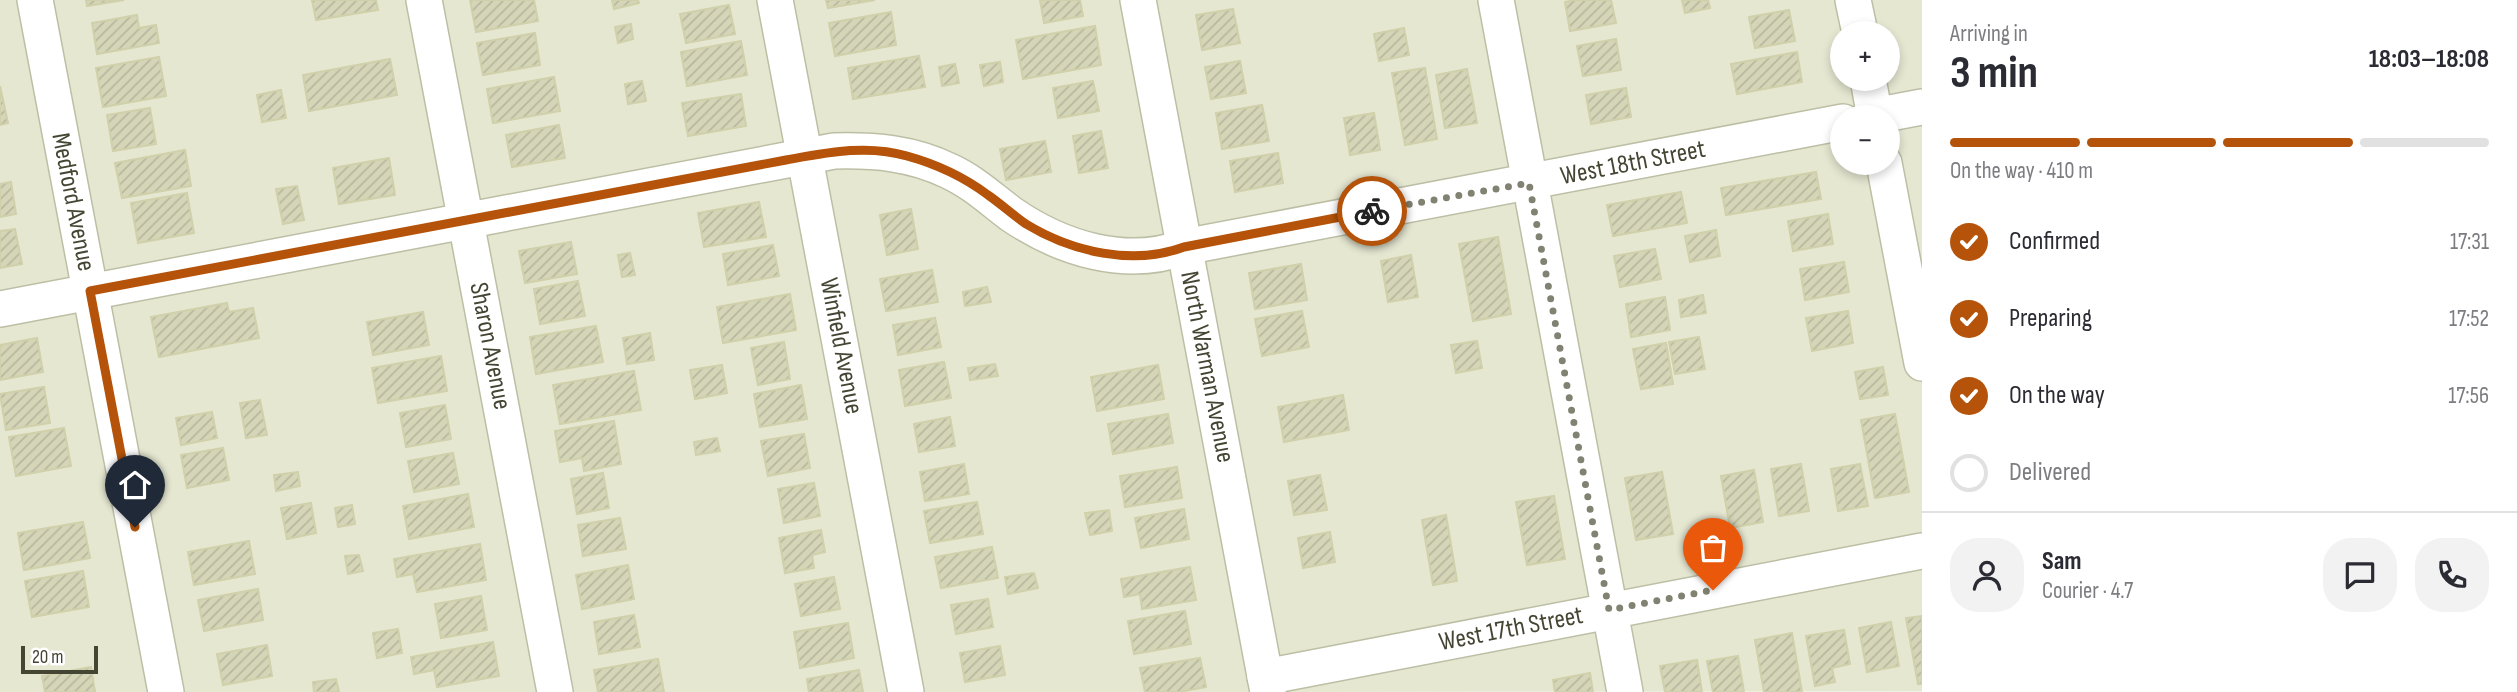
<!DOCTYPE html>
<meta charset="utf-8">
<style>
body{margin:0;font-family:"Sofia Sans Condensed",sans-serif;background:#f2f2f3;color:#2b2b33;height:100vh;display:flex;flex-direction:column;font-size:26px;white-space:nowrap}
*{box-sizing:border-box;margin:0}
p{font-size:23px;color:#7c7c81}
.icon{flex:none;width:38px;height:38px;fill:none;stroke:currentColor;stroke-width:2;stroke-linecap:round;stroke-linejoin:round}
.map{position:relative;flex:1;overflow:hidden}
.drawer{display:flex;flex-direction:column;background:#fff;width:595px}
.drawer>*{flex:none}
.controls{position:absolute;left:1830px;top:21px;display:grid;gap:14px}
.controls a{display:grid;place-items:center;width:70px;height:70px;border-radius:50%;background:#fff;box-shadow:0 4px 10px #0003;font-size:35px}
.scale{position:absolute;left:21px;bottom:18px;width:77px;box-sizing:border-box;padding-left:7px;border:4px solid #454533;border-top:0;font-size:19px;line-height:24px;white-space:nowrap;color:#454533;-webkit-text-stroke:5px #fff;paint-order:stroke}
.pin{position:absolute;display:grid;place-items:center;width:60px;height:60px;color:#fff;margin:-72px -30px;border-radius:50% 50% 50% 0;rotate:-45deg;box-shadow:0 0 7px #0007}
.pin .icon{rotate:45deg}
.courier{position:absolute;display:grid;place-items:center;width:70px;height:70px;margin:-35px;border:5px solid #b45309;border-radius:50%;background:#fff;color:#222;box-shadow:0 2px 9px #0007}
.summary em{font-style:normal;font-weight:700}
.summary div{display:flex;flex-direction:column-reverse}
.summary{display:flex;align-items:center;justify-content:space-between;height:119px;padding:0 28px}
h1{font-size:46px;font-weight:700;line-height:52px}
.bar{display:grid;grid-template-columns:repeat(4,1fr);gap:10px 7px;align-content:center;height:84px;padding:0 28px}
.bar i{height:9px;border-radius:5px;background:#e1e1e2}
.bar .active{background:#b45309}
.bar p{grid-column:span 4}
.line{display:flex;align-items:center;gap:18px;padding:0 28px;border-top:2px solid #e1e1e2}
.line div{flex:1}
.round{display:grid;place-items:center;flex:none;width:74px;height:74px;border-radius:28px;background:#f2f2f3}
ol{padding:0 28px;list-style:none}
li{display:flex;align-items:center;gap:21px;height:77px}
li p{margin-inline-start:auto}
li .icon{padding:7px;border-radius:50%;background:#b45309;color:#fff;stroke-width:4}
li:last-child{color:#7c7c81}
li i{width:38px;height:38px;border:4px solid #e1e1e2;border-radius:50%}
main{display:flex;flex:1;min-height:0}
.map>svg:first-child{display:block}
.residential{fill:#e5e7d1;fill-rule:evenodd}
.building{fill:url(#building-hatch);stroke:#d0d0aa;stroke-width:2}
.lines{fill:none;stroke-linecap:round;stroke-linejoin:round}
.minor-casing{stroke:#bdbfa5;stroke-width:38}
.minor{stroke:#fff;stroke-width:35}
.done{stroke:#818271;stroke-width:7;stroke-dasharray:0 12.6}
.route{stroke:#b45309;stroke-width:9}
.labels{text-anchor:middle;dominant-baseline:central;stroke-width:7;stroke-linejoin:round;paint-order:stroke}
.street-label{font-size:26px;fill:#454533;stroke:#fff}
</style>
<main>
<div class="map">
<svg width="1922" height="692" viewBox="0 0 1922 692">
<defs>
<pattern id="building-hatch" width="6" height="6" patternUnits="userSpaceOnUse" patternTransform="scale(1.75)"><rect width="6" height="6" fill="#d5d5b8"/><path d="M-1 1l2-2M0 6l6-6M5 7l2-2" fill="none" stroke="#b8b89f"/></pattern>
</defs>
<rect width="100%" height="100%" fill="#f1f3e3"/>
<g class="residential">
<polygon points="0,0 1119,0 1253,692 0,692"/>
<path d="M 1153,0 L 1922,0 L 1922,691 L 1278,692 ZM 1843,33 L 1888,33 L 1888,79 L 1843,79 ZM 1843,117 L 1888,117 L 1888,163 L 1843,163 Z"/>
</g>
<g class="building">
<polygon points="86,0 124,0 87,6"/>
<polygon points="312,0 376,0 378,10 316,20"/>
<polygon points="470,0 534,0 538,21 476,32"/>
<polygon points="612,0 638,0 639,3 614,9"/>
<polygon points="826,0 875,0 828,8"/>
<polygon points="1040,0 1080,0 1083,16 1044,23"/>
<polygon points="1575,0 1611,0 1616,23 1570,31 1565,2"/>
<polygon points="1682,0 1708,0 1710,8 1685,13"/>
<polygon points="729,5 735,34 686,43 680,14"/>
<polygon points="1233,9 1240,43 1202,50 1196,15"/>
<polygon points="1789,10 1795,41 1755,48 1749,17"/>
<polygon points="891,12 896,45 835,56 829,23"/>
<polygon points="137,15 139,28 156,25 159,43 97,54 92,23"/>
<polygon points="631,24 633,39 618,43 615,27"/>
<polygon points="1095,26 1101,65 1023,79 1016,40"/>
<polygon points="1404,28 1409,55 1379,61 1374,34"/>
<polygon points="535,33 540,65 483,75 477,43"/>
<polygon points="1616,39 1621,70 1583,76 1577,46"/>
<polygon points="741,41 747,75 687,86 681,52"/>
<polygon points="1797,52 1802,82 1737,94 1731,64"/>
<polygon points="919,56 925,87 853,99 848,68"/>
<polygon points="159,57 166,96 103,107 96,68"/>
<polygon points="390,59 397,95 309,111 303,75"/>
<polygon points="1240,61 1246,93 1211,99 1205,67"/>
<polygon points="1000,62 1003,82 984,86 980,65"/>
<polygon points="955,64 959,83 942,86 939,67"/>
<polygon points="1425,68 1437,139 1405,145 1392,73"/>
<polygon points="1467,69 1477,123 1445,128 1436,75"/>
<polygon points="554,77 560,111 493,123 487,89"/>
<polygon points="642,81 646,101 628,104 625,84"/>
<polygon points="1093,81 1099,111 1058,118 1053,88"/>
<polygon points="0,86 8,123 0,125"/>
<polygon points="1626,88 1631,117 1591,124 1586,95"/>
<polygon points="281,90 286,118 262,122 257,95"/>
<polygon points="741,94 746,126 688,136 682,103"/>
<polygon points="1262,105 1269,141 1222,149 1216,113"/>
<polygon points="150,108 156,144 113,151 107,115"/>
<polygon points="1374,113 1380,150 1350,155 1344,118"/>
<polygon points="559,125 565,158 512,167 506,135"/>
<polygon points="1101,131 1108,168 1079,173 1073,136"/>
<polygon points="1045,141 1051,172 1006,180 1000,149"/>
<polygon points="185,150 191,186 122,198 115,163"/>
<polygon points="1278,153 1283,183 1235,192 1230,161"/>
<polygon points="389,158 395,195 339,204 333,168"/>
<polygon points="1816,172 1821,199 1726,215 1721,188"/>
<polygon points="11,182 16,214 0,217 0,184"/>
<polygon points="297,186 304,220 283,224 276,189"/>
<polygon points="1681,192 1687,223 1613,236 1607,205"/>
<polygon points="187,193 194,233 138,243 131,203"/>
<polygon points="759,202 766,237 704,247 698,213"/>
<polygon points="911,209 918,249 887,255 880,215"/>
<polygon points="1828,214 1833,244 1793,251 1788,221"/>
<polygon points="15,229 22,264 0,268 0,231"/>
<polygon points="1716,230 1720,256 1690,262 1685,236"/>
<polygon points="1498,237 1511,314 1473,321 1459,244"/>
<polygon points="571,242 577,274 525,283 519,251"/>
<polygon points="773,245 779,276 728,285 723,254"/>
<polygon points="1655,249 1661,279 1620,287 1614,256"/>
<polygon points="630,253 635,275 622,277 618,255"/>
<polygon points="1411,255 1418,297 1388,302 1381,261"/>
<polygon points="1844,262 1849,292 1805,300 1800,269"/>
<polygon points="1301,264 1307,300 1255,309 1249,273"/>
<polygon points="932,270 938,302 886,311 880,279"/>
<polygon points="578,281 585,316 540,324 534,289"/>
<polygon points="987,287 991,302 965,306 963,292"/>
<polygon points="790,294 796,330 723,343 717,307"/>
<polygon points="1703,295 1706,313 1681,317 1679,300"/>
<polygon points="1665,297 1670,330 1631,337 1626,304"/>
<polygon points="227,303 229,312 253,308 259,338 159,357 151,317"/>
<polygon points="1302,311 1309,347 1262,356 1255,319"/>
<polygon points="1848,311 1853,343 1812,351 1806,318"/>
<polygon points="423,312 429,345 373,355 367,322"/>
<polygon points="935,318 941,347 898,355 893,325"/>
<polygon points="596,326 603,362 536,374 530,337"/>
<polygon points="650,333 654,360 627,364 623,338"/>
<polygon points="1699,337 1705,369 1675,374 1669,342"/>
<polygon points="37,338 43,372 0,380 0,345"/>
<polygon points="1477,341 1482,368 1456,373 1451,345"/>
<polygon points="784,342 790,379 758,385 751,348"/>
<polygon points="1666,343 1673,384 1641,389 1633,349"/>
<polygon points="441,356 447,391 378,403 372,368"/>
<polygon points="944,362 951,398 905,406 899,370"/>
<polygon points="995,364 998,376 970,380 968,368"/>
<polygon points="722,365 727,393 695,399 690,370"/>
<polygon points="1158,365 1164,399 1097,411 1091,377"/>
<polygon points="1883,367 1888,395 1860,399 1855,372"/>
<polygon points="634,371 641,410 560,424 553,385"/>
<polygon points="801,385 807,419 760,427 754,394"/>
<polygon points="44,387 50,423 6,430 0,394"/>
<polygon points="1343,395 1349,430 1284,442 1278,407"/>
<polygon points="260,400 267,435 246,438 240,403"/>
<polygon points="445,405 451,439 406,447 400,413"/>
<polygon points="212,412 217,438 181,445 176,418"/>
<polygon points="1168,414 1173,443 1113,454 1108,424"/>
<polygon points="1895,414 1909,492 1875,498 1861,420"/>
<polygon points="950,417 955,446 919,452 914,424"/>
<polygon points="614,421 621,464 584,471 582,458 560,462 555,431"/>
<polygon points="64,428 71,466 16,476 9,437"/>
<polygon points="804,434 810,468 768,476 761,441"/>
<polygon points="717,438 720,451 696,455 694,442"/>
<polygon points="223,448 229,480 187,488 181,455"/>
<polygon points="453,453 459,484 414,492 408,461"/>
<polygon points="964,464 969,494 925,501 920,472"/>
<polygon points="1801,464 1809,511 1779,516 1771,469"/>
<polygon points="1860,464 1868,506 1838,511 1831,469"/>
<polygon points="1177,467 1182,498 1125,507 1120,476"/>
<polygon points="1754,470 1763,522 1730,528 1721,476"/>
<polygon points="298,472 300,486 276,491 274,475"/>
<polygon points="1662,472 1673,534 1636,540 1625,478"/>
<polygon points="603,473 609,508 577,514 571,479"/>
<polygon points="1320,475 1327,510 1294,515 1288,481"/>
<polygon points="814,483 820,516 784,523 778,489"/>
<polygon points="468,494 474,527 409,539 403,506"/>
<polygon points="1554,496 1565,559 1527,565 1516,502"/>
<polygon points="977,502 983,534 930,543 924,511"/>
<polygon points="311,503 316,533 287,539 281,508"/>
<polygon points="352,505 355,524 338,527 335,508"/>
<polygon points="1184,509 1189,539 1141,548 1135,518"/>
<polygon points="1109,510 1112,531 1090,535 1085,513"/>
<polygon points="1446,515 1457,581 1433,585 1422,520"/>
<polygon points="620,518 626,549 583,556 578,525"/>
<polygon points="83,522 90,558 24,570 18,533"/>
<polygon points="821,530 825,552 812,555 814,568 785,573 779,538"/>
<polygon points="1330,532 1335,562 1303,568 1298,538"/>
<polygon points="249,541 255,574 194,585 188,552"/>
<polygon points="480,544 486,580 417,592 413,574 397,577 394,559"/>
<polygon points="992,547 998,578 941,588 935,557"/>
<polygon points="359,555 363,571 348,574 345,556"/>
<polygon points="628,565 634,599 582,609 576,575"/>
<polygon points="1190,567 1196,600 1142,609 1140,594 1124,597 1121,579"/>
<polygon points="83,571 89,607 32,617 25,581"/>
<polygon points="1034,573 1038,588 1008,594 1005,577"/>
<polygon points="834,577 840,609 801,616 795,584"/>
<polygon points="258,589 263,620 204,631 198,600"/>
<polygon points="481,596 487,630 441,638 435,604"/>
<polygon points="988,599 993,627 956,634 951,605"/>
<polygon points="1185,611 1191,644 1134,654 1128,621"/>
<polygon points="634,615 640,647 599,654 594,622"/>
<polygon points="1922,616 1922,684 1918,684 1906,618"/>
<polygon points="1891,622 1899,666 1867,672 1859,628"/>
<polygon points="848,623 854,658 800,668 794,632"/>
<polygon points="398,629 402,653 377,658 373,633"/>
<polygon points="1844,630 1850,664 1832,668 1835,682 1815,686 1806,636"/>
<polygon points="1792,633 1802,692 1764,692 1755,640"/>
<polygon points="493,642 499,676 437,687 434,670 414,674 411,657"/>
<polygon points="267,645 272,676 223,685 217,654"/>
<polygon points="1000,646 1005,675 965,682 960,653"/>
<polygon points="1738,656 1744,692 1713,692 1707,661"/>
<polygon points="1200,658 1206,687 1179,692 1145,692 1140,668"/>
<polygon points="658,659 664,692 598,692 594,670"/>
<polygon points="1697,660 1702,692 1665,692 1660,666"/>
<polygon points="91,667 95,692 45,692 42,676"/>
<polygon points="859,670 863,692 809,692 807,679"/>
<polygon points="1590,673 1593,692 1555,692 1553,680"/>
<polygon points="336,679 339,692 314,692 313,682"/>
</g>
<g class="lines">
<defs>
<g id="minor">
<polyline points="35,0 166,692"/>
<polyline points="424,0 555,692"/>
<polyline points="775,0 906,692"/>
<polyline points="1138,0 1268,692"/>
<polyline points="1496,0 1625,692"/>
<polyline points="1853,0 1860,33"/>
<polyline points="1868,79 1875,117"/>
<polyline points="1869,117 1922,107"/>
<polyline points="1884,163 1922,363"/>
<path d="M 0,309 L 834,151 C 875,150 912,153 949,171 C 973,182 991,199 1011,214 C 1060,248 1126,269 1184,247 L 1843,122"/>
<polyline points="1265,677 1922,551"/>
</g>
</defs>
<use href="#minor" class="minor-casing"/>
<use href="#minor" class="minor"/>
</g>
<g class="lines">
<polyline class="done" points="1372,211 1529,183 1609,610 1713,590"/>
<path class="route" d="M 135,527 L 90,291 L 786,160 C 825,153 867,144 907,156 C 936,164 964,177 988,195 C 1001,204 1013,215 1026,224 C 1072,252 1133,266 1184,247 L 1372,211"/>
</g>
<g class="labels">
<g class="street-label">
<text transform="translate(1633 163) rotate(-11)">West 18th Street</text>
<text transform="translate(73 202) rotate(79)">Medford Avenue</text>
<text transform="translate(490 346) rotate(79)">Sharon Avenue</text>
<text transform="translate(841 346) rotate(79)">Winfield Avenue</text>
<text transform="translate(1207 367) rotate(79)">North Warman Avenue</text>
<text transform="translate(1511 629) rotate(-11)">West 17th Street</text>
</g>
</g>
</svg>
<div class="controls">
<a>+</a>
<a>−</a>
</div>
<div class="scale">20 m</div>
<div class="pin" style="left:1713px;top:590px;background:#ea580c"><svg class="icon" aria-label="bag" viewBox="0 0 24 24"><path d="M5 8h14l-1 12H6zM9 8a3 3 0 0 1 6 0"/></svg></div>
<div class="pin" style="left:135px;top:527px;background:#1f2937"><svg class="icon" aria-label="home" viewBox="0 0 24 24"><path d="M3 11l9-7 9 7M6 9v11h12V9"/></svg></div>
<div class="courier" style="left:1372px;top:211px"><svg class="icon" aria-label="bike" viewBox="0 0 24 24"><circle cx="6" cy="16" r="4"/><circle cx="18" cy="16" r="4"/><path d="M6 16l4-8h5l3 8M10 8l3 8H6M13 5h3"/></svg></div>
</div>
<section class="drawer">
<div class="summary"><div><h1>3 min</h1><p>Arriving in</p></div><em>18:03–18:08</em></div>
<div class="bar"><i class="active"></i><i class="active"></i><i class="active"></i><i></i><p>On the way · 410 m</p></div>
<ol>
<li><svg class="icon" aria-label="check" viewBox="0 0 24 24"><path d="M5 12l5 5 9-10"/></svg>Confirmed<p>17:31</p></li>
<li><svg class="icon" aria-label="check" viewBox="0 0 24 24"><path d="M5 12l5 5 9-10"/></svg>Preparing<p>17:52</p></li>
<li><svg class="icon" aria-label="check" viewBox="0 0 24 24"><path d="M5 12l5 5 9-10"/></svg>On the way<p>17:56</p></li>
<li><i></i>Delivered</li>
</ol>
<div class="line" style="height:126px"><a class="round"><svg class="icon" aria-label="person" viewBox="0 0 24 24"><circle cx="12" cy="8" r="4"/><path d="M4 21q1-7 8-7t8 7"/></svg></a><div><b>Sam</b><p>Courier · 4.7</p></div><a class="round"><svg class="icon" aria-label="chat" viewBox="0 0 24 24"><path d="M4 5h16v11H9l-5 4z"/></svg></a><a class="round"><svg class="icon" aria-label="phone" viewBox="0 0 24 24"><path d="M5 4h4l2 5-3 2q2 4 5 5l2-3 5 2v4C11 20 4 13 5 4z"/></svg></a></div>
</section>
</main>
